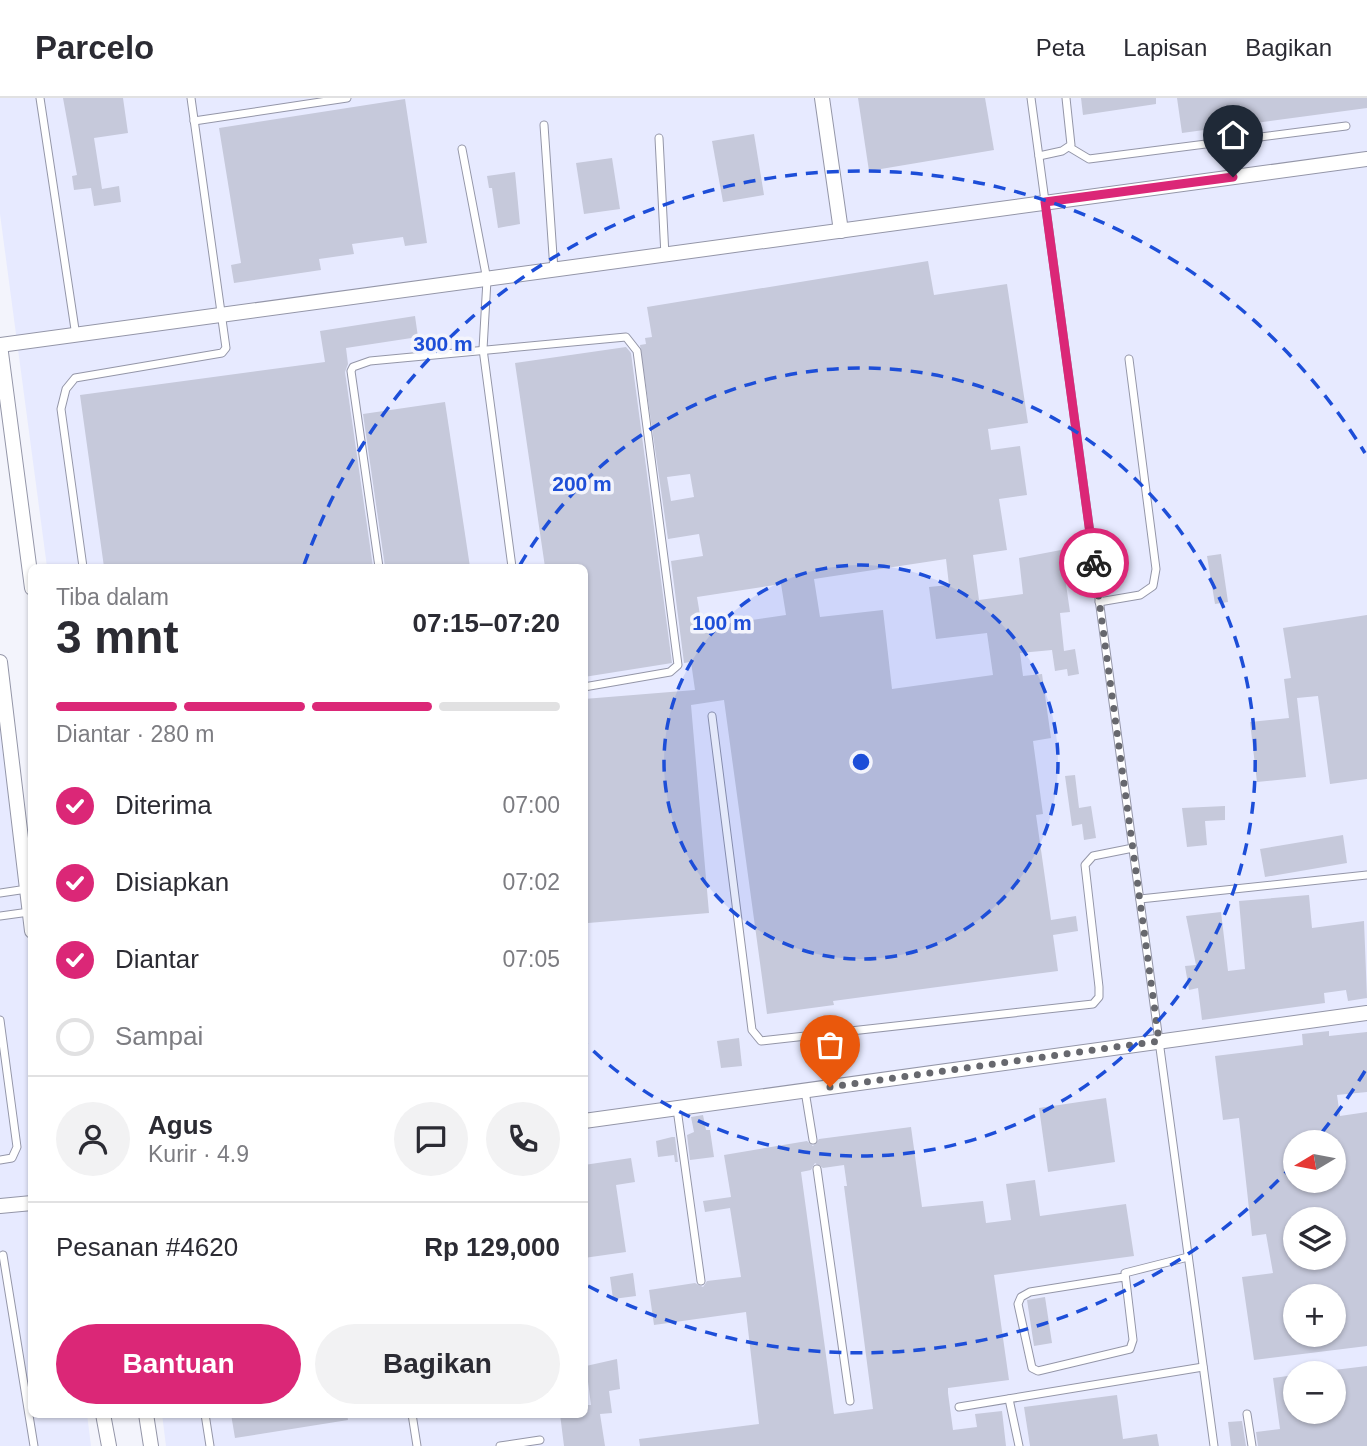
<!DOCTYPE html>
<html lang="id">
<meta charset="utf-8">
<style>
body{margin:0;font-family:Helvetica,sans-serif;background:#f2f2f3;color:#2b2b33;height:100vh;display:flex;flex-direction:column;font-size:26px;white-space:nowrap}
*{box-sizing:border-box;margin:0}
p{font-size:23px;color:#7c7c81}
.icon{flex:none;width:38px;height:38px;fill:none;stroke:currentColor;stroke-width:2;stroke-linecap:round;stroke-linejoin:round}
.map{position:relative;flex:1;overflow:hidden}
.sheet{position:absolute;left:28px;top:466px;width:560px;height:854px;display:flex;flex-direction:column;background:#fff;border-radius:10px;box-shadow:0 2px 5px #0004}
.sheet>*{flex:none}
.needle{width:46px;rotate:260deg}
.buttons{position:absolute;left:1283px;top:1032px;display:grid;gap:14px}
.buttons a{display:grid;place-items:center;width:63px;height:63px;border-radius:50%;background:#fff;box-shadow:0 2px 5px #0004;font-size:35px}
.pin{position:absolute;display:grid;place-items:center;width:60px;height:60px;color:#fff;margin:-72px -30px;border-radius:50% 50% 50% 0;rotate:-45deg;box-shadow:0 0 7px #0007}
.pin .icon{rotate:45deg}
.courier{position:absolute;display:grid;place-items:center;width:70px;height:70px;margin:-35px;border:5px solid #db2777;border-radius:50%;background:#fff;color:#222;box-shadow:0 2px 9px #0007}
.overview em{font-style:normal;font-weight:600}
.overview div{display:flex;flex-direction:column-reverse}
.overview{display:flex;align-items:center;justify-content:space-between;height:119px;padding:0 28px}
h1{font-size:46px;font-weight:600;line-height:52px}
.bar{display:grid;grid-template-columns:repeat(4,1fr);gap:10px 7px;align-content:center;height:84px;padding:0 28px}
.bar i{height:9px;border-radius:5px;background:#e1e1e2}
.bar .current{background:#db2777}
.bar p{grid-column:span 4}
.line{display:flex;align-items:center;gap:18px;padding:0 28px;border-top:2px solid #e1e1e2}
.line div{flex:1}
.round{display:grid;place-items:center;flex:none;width:74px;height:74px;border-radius:37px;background:#f2f2f3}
ol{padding:0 28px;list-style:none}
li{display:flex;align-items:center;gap:21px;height:77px}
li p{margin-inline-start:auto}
li .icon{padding:7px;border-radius:50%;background:#db2777;color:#fff;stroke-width:4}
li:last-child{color:#7c7c81}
li i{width:38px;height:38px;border:4px solid #e1e1e2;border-radius:50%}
.primary-button{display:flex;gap:14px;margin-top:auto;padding:14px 28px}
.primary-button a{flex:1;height:80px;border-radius:42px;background:#db2777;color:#fff;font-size:28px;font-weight:600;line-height:80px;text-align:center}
.primary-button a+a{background:#f2f2f3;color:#2b2b33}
header{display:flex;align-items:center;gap:42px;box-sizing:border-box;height:98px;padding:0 35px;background:#fff;border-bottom:2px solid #e1e1e2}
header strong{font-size:33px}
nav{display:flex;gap:38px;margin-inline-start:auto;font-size:24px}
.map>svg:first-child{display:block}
.built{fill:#e7eaff;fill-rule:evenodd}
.building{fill:#c6c9db;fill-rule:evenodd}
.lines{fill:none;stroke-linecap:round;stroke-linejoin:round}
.lane-casing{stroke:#9496a8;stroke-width:9}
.street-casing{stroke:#9496a8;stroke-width:16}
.lane{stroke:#fff;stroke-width:7}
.street{stroke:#fff;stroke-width:14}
.done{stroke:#67686e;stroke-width:7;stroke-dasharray:0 12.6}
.route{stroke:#db2777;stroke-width:9}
.ring{fill:none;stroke:#1d4ed8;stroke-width:3.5;stroke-dasharray:12 9}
.centre{fill:#1d4ed8;stroke:#f3f4fc;stroke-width:3.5}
.ring-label{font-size:21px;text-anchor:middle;font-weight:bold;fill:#1d4ed8;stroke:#f3f4fc;stroke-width:7;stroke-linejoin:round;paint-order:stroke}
</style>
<header>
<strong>Parcelo</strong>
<nav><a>Peta</a><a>Lapisan</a><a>Bagikan</a></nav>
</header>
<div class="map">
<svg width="1367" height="1348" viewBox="0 0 1367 1348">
<rect width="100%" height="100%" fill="#f3f4fc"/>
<g class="built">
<path d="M 0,0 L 1367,0 L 1367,1348 L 166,1348 L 162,1316 L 584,1316 L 584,469 L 47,469 L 0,116 ZM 1295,1045 L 1334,1045 L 1334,1083 L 1295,1083 ZM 1295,1122 L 1334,1122 L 1334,1160 L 1295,1160 ZM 1295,1199 L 1334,1199 L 1334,1237 L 1295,1237 ZM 1295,1276 L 1334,1276 L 1334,1314 L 1295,1314 Z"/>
<polygon points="0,626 32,875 32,1316 87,1316 91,1348 0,1348"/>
</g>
<g class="building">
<polygon points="63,0 123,0 128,35 94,40 102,91 119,88 121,104 94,108 91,90 74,92 72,78 77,77"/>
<polygon points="858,0 985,0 994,52 869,73"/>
<polygon points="1081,0 1156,0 1156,6 1083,17"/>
<polygon points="1177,0 1367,0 1367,10 1182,35"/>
<polygon points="405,1 427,145 405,148 403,139 352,146 354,156 319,161 321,172 234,185 231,167 241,165 219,30"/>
<polygon points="754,36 764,97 723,104 712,43"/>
<polygon points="612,60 620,111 584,116 576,65"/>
<polygon points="515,74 520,126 498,130 492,90 489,90 487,78"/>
<path d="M 928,163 L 934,197 L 1007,186 L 1028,325 L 988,331 L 991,352 L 1020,348 L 1027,397 L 999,401 L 1007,452 L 973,457 L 979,502 L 1023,496 L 1019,460 L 1061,452 L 1070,514 L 1060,515 L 1064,553 L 1075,551 L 1079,576 L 1068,578 L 1067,571 L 1055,573 L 1052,552 L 1020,555 L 1023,578 L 1042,576 L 1051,640 L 1033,643 L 1043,716 L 1036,717 L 1051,822 L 1076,818 L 1078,833 L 1053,837 L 1058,873 L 833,903 L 834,907 L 767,916 L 724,602 L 691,607 L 709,815 L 588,825 L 584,780 L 584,601 L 695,592 L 691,564 L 684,565 L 671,463 L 703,458 L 699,436 L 668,441 L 640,247 L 646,246 L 645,240 L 652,239 L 647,209 ZM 690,376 L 694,399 L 671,403 L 667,379 ZM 946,461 L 949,487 L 929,489 L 936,541 L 987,535 L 993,577 L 892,591 L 883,512 L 820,519 L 814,481 ZM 781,486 L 786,517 L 702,529 L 697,499 Z"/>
<polygon points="415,218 418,239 346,250 348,266 345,274 373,469 104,469 80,297 325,264 320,233"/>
<polygon points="626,249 631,255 672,565 584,579 584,469 545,469 515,265"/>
<polygon points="445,304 470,469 385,469 363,316"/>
<polygon points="1221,456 1228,504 1215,506 1207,458"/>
<polygon points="1367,517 1367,681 1330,686 1318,598 1297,600 1306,679 1257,684 1250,624 1289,620 1284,581 1291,580 1283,530"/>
<polygon points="1075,677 1079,710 1091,708 1096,740 1084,742 1082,726 1072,728 1065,678"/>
<polygon points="1225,708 1225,722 1205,723 1207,747 1187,749 1182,710"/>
<polygon points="1343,737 1347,765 1265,779 1260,751"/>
<polygon points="1309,797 1312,830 1364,823 1367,900 1348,903 1346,892 1324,895 1325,905 1202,922 1198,890 1189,892 1185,868 1196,867 1186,818 1221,814 1228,873 1245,871 1239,803"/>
<path d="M 1329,933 L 1329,938 L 1367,934 L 1367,994 L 1337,997 L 1340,1018 L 1367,1014 L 1367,1248 L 1254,1262 L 1242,1179 L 1273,1175 L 1266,1136 L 1252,1138 L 1239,1020 L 1223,1022 L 1215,958 L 1303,947 L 1302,936 ZM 1295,1045 L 1334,1045 L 1334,1083 L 1295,1083 ZM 1295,1122 L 1334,1122 L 1334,1160 L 1295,1160 L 1290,1133 L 1295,1132 ZM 1295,1199 L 1334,1199 L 1334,1237 L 1295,1237 Z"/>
<polygon points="739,940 742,968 721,970 717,943"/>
<polygon points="1106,1000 1115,1064 1048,1074 1039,1010"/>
<polygon points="703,1017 706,1032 710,1032 714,1059 690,1062 687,1037 694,1034 691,1019"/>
<path d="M 911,1029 L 922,1109 L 983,1103 L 986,1125 L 1011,1122 L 1006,1086 L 1035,1082 L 1040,1118 L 1126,1106 L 1134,1158 L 994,1177 L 1009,1282 L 948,1290 L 948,1295 L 953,1332 L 977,1329 L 975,1316 L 1002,1313 L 1006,1348 L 640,1348 L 639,1341 L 759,1326 L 746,1214 L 654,1227 L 649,1192 L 695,1185 L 703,1189 L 707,1183 L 741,1179 L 730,1110 L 705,1114 L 703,1103 L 731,1099 L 724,1057 L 807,1043 L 813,1048 L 819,1041 ZM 815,1065 L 823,1070 L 844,1067 L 847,1088 L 844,1088 L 873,1311 L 834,1316 L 801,1074 L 811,1072 Z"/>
<polygon points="672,1039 675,1039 678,1064 675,1064 674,1057 658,1059 656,1043"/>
<polygon points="631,1060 635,1084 616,1087 626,1154 584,1160 584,1067"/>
<polygon points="633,1175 636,1198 613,1201 610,1179"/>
<polygon points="1045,1199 1052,1245 1034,1248 1027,1202"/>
<polygon points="617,1261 620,1291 609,1293 612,1315 600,1316 605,1348 564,1348 560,1316 584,1316 584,1307 591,1307 586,1268"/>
<polygon points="1367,1268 1367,1348 1258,1348 1256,1334 1280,1331 1273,1280 1295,1277 1295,1314 1334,1314 1334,1272"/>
<polygon points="1117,1297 1123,1341 1157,1336 1159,1348 1030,1348 1024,1309"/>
<polygon points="231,1316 347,1316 348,1322 235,1340"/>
<polygon points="1242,1323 1246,1348 1231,1348 1228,1324"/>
</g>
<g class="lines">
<defs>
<g id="lane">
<polyline points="40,0 76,238"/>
<polyline points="1031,0 1214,1348"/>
<polyline points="194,23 347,0"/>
<polyline points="544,27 554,172"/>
<polyline points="659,40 665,158"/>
<polyline points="1069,49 1089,61 1346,28"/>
<polyline points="462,51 487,182 483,251 512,469"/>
<polyline points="1039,58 1062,53 1071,47 1066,0"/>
<polyline points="83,469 61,311 66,291 75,280 222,255 226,250 191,0"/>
<polyline points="379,469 351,273 353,269 370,263 626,239 637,253 678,567 670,574 584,589"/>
<polyline points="1099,504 1140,497 1153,488 1156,471 1129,261"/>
<polyline points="712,618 752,932 761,943 1093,906 1099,899 1099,889 1085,767 1093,758 1133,750"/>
<polyline points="0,795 27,791"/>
<polyline points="1140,801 1367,777"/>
<polyline points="0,818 29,814"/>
<polyline points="0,922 17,1049 12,1060 0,1062"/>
<polyline points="805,993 813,1042"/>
<polyline points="677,1011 701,1183"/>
<polyline points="817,1071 850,1303"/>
<polyline points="3,1157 34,1348"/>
<polyline points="1124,1179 1030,1194 1021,1199 1018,1206 1032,1270 1038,1273 1130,1251 1133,1242 1125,1175 1188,1159"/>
<polyline points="1009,1301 1019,1348"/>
<polyline points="959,1309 1203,1269"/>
<polyline points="205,1316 210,1348"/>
<polyline points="412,1316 417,1348"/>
<polyline points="1247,1316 1252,1348"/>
<polyline points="500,1348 540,1342"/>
</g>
<g id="street">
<polyline points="822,0 841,133"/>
<polyline points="0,247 1367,61"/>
<polyline points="0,247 32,490"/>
<polyline points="0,564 32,833"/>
<polyline points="584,1023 1367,915"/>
<polyline points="0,1108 32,1105"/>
<polyline points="103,1316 109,1348"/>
<polyline points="146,1316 151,1348"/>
</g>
</defs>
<use href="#lane" class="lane-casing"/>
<use href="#street" class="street-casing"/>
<use href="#lane" class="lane"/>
<use href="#street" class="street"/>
</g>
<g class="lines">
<polyline class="done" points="830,989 1159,943 1094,465"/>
<polyline class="route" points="1094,465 1045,104 1233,79"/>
</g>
<circle cx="861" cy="664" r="197" fill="#1d4ed8" fill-opacity=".12"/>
<g class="ring">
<circle cx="861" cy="664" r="197"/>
<path d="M520 467A394 394 0 1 1 585 945"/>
<path d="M1365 973A591 591 0 0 1 1314 1044M1293 1067A591 591 0 0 1 588 1188M304 467A591 591 0 0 1 1365 355"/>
</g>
<circle cx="861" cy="664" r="10" class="centre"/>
<g class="ring-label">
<text x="443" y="253">300 m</text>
<text x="582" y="393">200 m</text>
<text x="722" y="532">100 m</text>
</g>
</svg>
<div class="buttons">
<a><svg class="needle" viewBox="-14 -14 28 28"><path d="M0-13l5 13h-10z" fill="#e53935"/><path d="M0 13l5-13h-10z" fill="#7c7c81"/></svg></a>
<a><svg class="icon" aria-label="layers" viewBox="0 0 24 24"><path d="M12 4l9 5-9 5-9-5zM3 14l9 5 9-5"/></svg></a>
<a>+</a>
<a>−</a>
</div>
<div class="pin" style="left:830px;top:989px;background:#ea580c"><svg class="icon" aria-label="bag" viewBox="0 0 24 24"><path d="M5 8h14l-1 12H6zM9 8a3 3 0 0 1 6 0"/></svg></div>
<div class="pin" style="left:1233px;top:79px;background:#1f2937"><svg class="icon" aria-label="home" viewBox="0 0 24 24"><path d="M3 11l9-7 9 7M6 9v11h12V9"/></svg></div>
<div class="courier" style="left:1094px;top:465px"><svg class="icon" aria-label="bike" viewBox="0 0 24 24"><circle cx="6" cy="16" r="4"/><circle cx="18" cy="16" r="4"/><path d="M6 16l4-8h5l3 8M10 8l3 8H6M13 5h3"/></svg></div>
<section class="sheet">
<div class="overview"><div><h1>3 mnt</h1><p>Tiba dalam</p></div><em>07:15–07:20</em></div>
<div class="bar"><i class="current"></i><i class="current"></i><i class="current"></i><i></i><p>Diantar · 280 m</p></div>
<ol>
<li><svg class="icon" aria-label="check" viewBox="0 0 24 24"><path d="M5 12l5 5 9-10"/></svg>Diterima<p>07:00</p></li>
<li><svg class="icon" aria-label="check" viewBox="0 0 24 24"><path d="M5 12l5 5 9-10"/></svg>Disiapkan<p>07:02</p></li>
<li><svg class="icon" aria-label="check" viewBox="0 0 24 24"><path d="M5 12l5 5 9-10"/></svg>Diantar<p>07:05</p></li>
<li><i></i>Sampai</li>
</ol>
<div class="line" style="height:126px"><a class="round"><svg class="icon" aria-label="person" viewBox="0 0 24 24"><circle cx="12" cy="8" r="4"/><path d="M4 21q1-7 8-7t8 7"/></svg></a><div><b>Agus</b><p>Kurir · 4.9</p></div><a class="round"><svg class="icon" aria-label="chat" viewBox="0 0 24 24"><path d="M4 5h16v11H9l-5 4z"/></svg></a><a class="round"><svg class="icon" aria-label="phone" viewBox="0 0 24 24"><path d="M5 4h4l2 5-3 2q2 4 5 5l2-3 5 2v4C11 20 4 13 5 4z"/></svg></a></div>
<div class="line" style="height:91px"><div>Pesanan #4620</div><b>Rp 129,000</b></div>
<div class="primary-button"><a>Bantuan</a><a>Bagikan</a></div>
</section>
</div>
